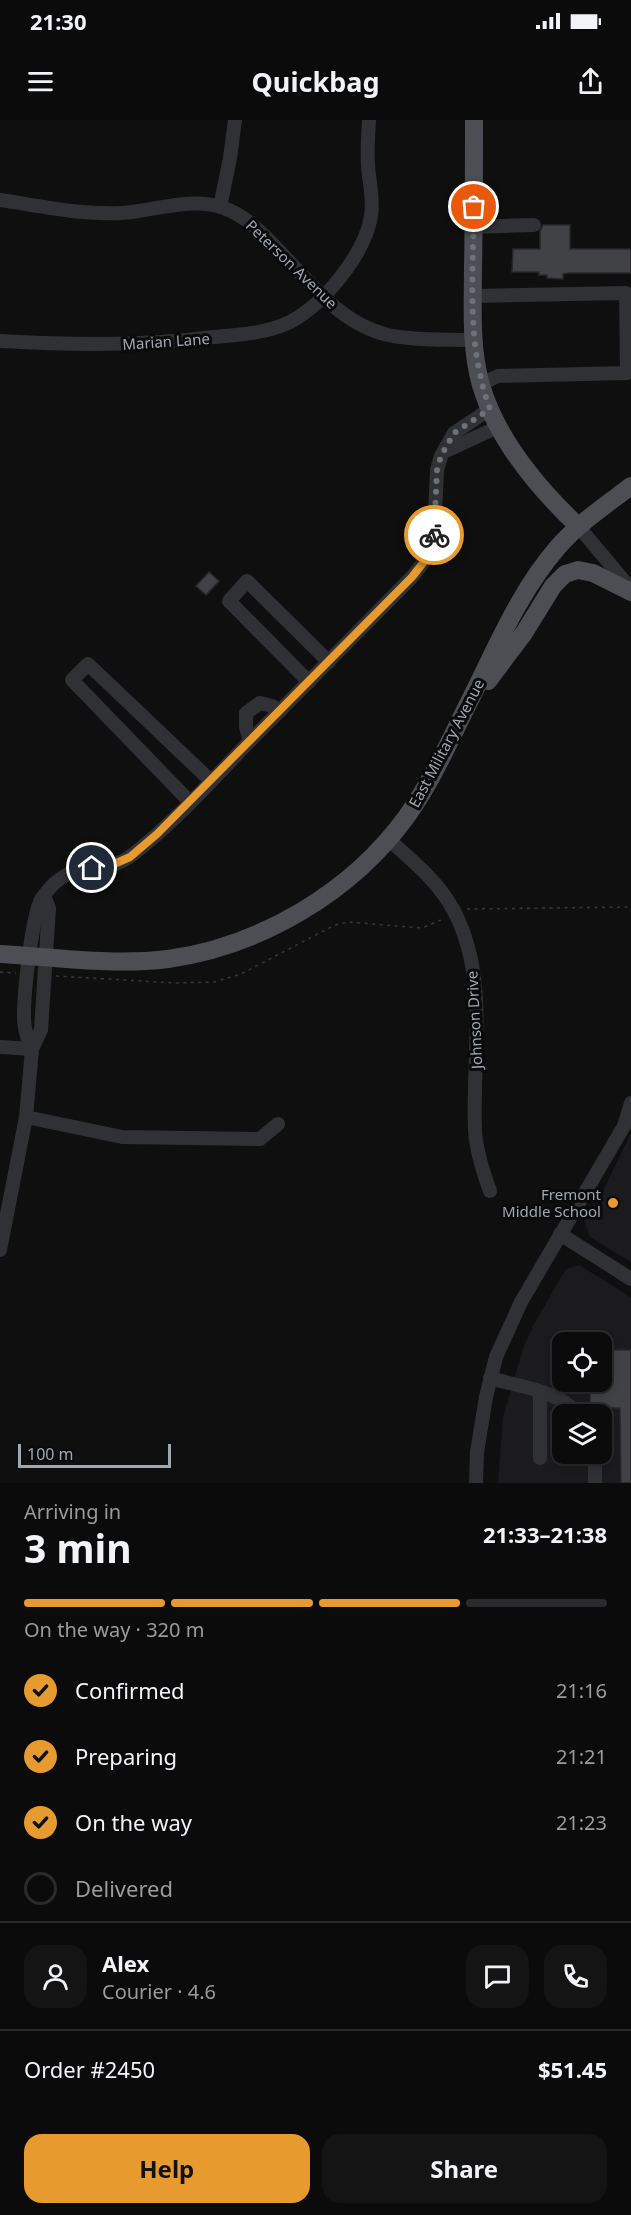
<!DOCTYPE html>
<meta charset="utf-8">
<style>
body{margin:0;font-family:"Noto Sans",sans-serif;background:#141415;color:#f1f3f6;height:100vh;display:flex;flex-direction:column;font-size:22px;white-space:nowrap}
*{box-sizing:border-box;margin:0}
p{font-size:20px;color:#9a9b9d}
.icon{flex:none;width:33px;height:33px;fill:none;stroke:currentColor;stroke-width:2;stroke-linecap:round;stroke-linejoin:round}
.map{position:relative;height:1363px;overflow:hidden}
.sheet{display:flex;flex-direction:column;background:#0b0b0c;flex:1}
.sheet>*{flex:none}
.controls{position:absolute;left:552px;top:1212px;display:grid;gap:12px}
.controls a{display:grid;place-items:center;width:60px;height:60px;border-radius:12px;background:#0b0b0c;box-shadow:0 3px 9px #0003,0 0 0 2px #2b2b2d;font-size:30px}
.scale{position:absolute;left:18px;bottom:15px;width:153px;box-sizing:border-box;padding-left:6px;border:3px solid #a0a7b0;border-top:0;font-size:16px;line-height:21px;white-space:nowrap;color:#a0a7b0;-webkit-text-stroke:4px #0a0a0b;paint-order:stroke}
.pin{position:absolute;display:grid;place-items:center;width:51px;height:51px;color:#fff;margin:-26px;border:3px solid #fff;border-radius:50%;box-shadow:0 2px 6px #0007}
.courier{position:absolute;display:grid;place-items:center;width:60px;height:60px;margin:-30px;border:4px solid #e79b2f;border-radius:50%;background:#fff;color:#222;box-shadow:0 2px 8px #0007}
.headline em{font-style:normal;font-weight:700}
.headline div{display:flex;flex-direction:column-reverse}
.headline{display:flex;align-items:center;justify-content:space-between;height:102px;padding:0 24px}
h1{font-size:39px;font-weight:700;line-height:45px}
.bar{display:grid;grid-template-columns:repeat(4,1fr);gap:9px 6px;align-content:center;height:72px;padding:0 24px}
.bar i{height:8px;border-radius:4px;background:#2b2b2d}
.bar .on{background:#e79b2f}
.bar p{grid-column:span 4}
.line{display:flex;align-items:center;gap:15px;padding:0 24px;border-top:2px solid #2b2b2d}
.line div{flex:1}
.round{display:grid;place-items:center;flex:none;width:63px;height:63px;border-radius:18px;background:#141415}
ol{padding:0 24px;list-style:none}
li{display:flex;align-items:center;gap:18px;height:66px}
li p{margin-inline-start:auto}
li .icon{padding:6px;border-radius:50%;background:#e79b2f;color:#111;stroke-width:4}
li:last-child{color:#9a9b9d}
li i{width:33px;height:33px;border:3px solid #2b2b2d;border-radius:50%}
.action{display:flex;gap:12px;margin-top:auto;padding:12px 24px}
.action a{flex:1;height:69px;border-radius:18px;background:#e79b2f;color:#111;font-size:24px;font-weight:700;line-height:69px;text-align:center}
.action a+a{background:#141415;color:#f1f3f6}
.status{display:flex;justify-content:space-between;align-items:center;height:42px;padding:0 30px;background:#0b0b0c;direction:ltr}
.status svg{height:16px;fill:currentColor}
header{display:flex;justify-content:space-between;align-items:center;height:78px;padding:0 24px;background:#0b0b0c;font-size:27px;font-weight:700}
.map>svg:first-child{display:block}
.built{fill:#1b1b1d;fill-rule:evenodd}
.building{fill:#404246;stroke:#29292c;stroke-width:1.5}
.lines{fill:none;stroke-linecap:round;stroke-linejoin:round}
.path{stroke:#36383c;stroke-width:1.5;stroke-dasharray:3 4.5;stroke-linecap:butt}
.minor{stroke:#303135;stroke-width:14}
.major{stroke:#4c4e54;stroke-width:18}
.done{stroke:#6d7278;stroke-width:6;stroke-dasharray:0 10.8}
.route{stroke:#e79b2f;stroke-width:8}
.poi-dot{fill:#e79b2f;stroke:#0a0a0b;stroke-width:2}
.labels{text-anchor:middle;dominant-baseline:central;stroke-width:6;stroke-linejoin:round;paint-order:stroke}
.street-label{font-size:15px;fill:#a0a7b0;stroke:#0a0a0b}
.poi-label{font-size:15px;fill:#a0a7b0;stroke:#0a0a0b;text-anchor:end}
</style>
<div class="status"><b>21:30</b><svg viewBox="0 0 49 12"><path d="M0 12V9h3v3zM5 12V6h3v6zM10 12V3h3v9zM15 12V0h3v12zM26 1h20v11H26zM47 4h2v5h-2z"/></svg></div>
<header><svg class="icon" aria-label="menu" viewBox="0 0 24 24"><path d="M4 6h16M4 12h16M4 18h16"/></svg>Quickbag<svg class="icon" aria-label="share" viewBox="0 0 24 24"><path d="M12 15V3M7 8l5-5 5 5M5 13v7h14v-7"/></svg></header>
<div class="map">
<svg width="631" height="1363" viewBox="0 0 631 1363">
<rect width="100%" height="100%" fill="#0f0f10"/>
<g class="built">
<polygon points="631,1013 631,1142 590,1117 584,1100 605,1067"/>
<path d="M 579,1145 L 631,1177 L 631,1363 L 498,1363 L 503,1297 L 524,1226 L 534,1204 L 563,1154 L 567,1149 ZM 562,1222 L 602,1222 L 602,1262 L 562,1262 ZM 562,1294 L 602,1294 L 602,1334 L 562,1334 Z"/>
</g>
<g class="building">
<polygon points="543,105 570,105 570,129 631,129 631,153 569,153 563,154 563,159 547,158 547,155 539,155 539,152 512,152 513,129 540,129 540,112"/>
<polygon points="209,452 219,461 206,475 196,466"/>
<polygon points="602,1230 631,1230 631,1363 621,1363 620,1288 590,1288 590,1267 610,1267 610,1247 602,1247"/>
</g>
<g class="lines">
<g class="path">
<polyline points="467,789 631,787"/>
<polyline points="0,852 16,853"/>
<polyline points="56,856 175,863 214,862 241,854 335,805 348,802 422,808 443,799"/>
</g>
<g class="minor">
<path d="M 0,80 C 41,86 80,95 122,93 C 154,91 189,77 221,87 C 248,96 265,116 285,137 C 314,168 344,205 388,215 C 416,221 446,219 474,220"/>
<polyline points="220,87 230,38 235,0"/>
<polyline points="474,107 534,105"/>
<polyline points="473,176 626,173 627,253 498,256 481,264"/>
<path d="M 0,221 C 73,225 142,226 214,217 C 239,215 268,213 290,202 C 324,184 365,134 371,96 C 374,80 369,61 368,46 C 367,31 368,15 369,0"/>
<polyline points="446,331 500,306"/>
<polyline points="578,406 631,469"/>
<polyline points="309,562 229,481 247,461 329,542"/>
<polyline points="250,621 246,607 246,593 260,583 272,586 280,591"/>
<polyline points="190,682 72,560 88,544 211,661"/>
<path d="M 388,719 C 413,741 440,763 455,793 C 489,860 472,938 475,1010 C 476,1031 483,1052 490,1071"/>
<polyline points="0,927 32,929"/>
<path d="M 32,929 C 29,922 26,915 25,908 C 21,889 32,793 42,778 C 73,733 98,761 132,735 C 172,704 208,665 243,628 C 300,571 356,514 412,457 L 423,443 L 434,419 L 437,350 L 441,336 L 454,313 L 490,289"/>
<polyline points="26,997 122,1017 260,1019 278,1004"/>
<polyline points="560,1114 631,1159"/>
<polyline points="0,1130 26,997 32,929 41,910 49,788 44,776"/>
<path d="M 490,1258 C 520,1267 558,1270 578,1294"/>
<polyline points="595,1334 595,1363"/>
<polyline points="540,1338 540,1273"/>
<polyline points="476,1363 477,1332 486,1277 496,1237 521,1182 624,1006 631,983"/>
</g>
<g class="major">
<path d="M 474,0 C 474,49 474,98 473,146 C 473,185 470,227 481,265 C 497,320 538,368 578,406"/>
<polyline points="488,561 524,513 553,466 565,454 578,450 593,453 631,472"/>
<path d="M 0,834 C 55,837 112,846 168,839 C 261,826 352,772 407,696 C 432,661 449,622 468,584 C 495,531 518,473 558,427 C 579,403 606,385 631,366"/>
</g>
</g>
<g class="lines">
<path class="done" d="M 434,415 L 437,350 L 441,336 L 454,313 L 490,289 C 466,225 473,155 474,87"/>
<polyline class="route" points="92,748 105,748 130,737 157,714 412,457 423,443 434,415"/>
</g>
<circle class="poi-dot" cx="613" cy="1083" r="6"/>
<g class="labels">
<g class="street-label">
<text transform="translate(292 144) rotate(44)">Peterson Avenue</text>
<text transform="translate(166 221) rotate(-4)">Marian Lane</text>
<text transform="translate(446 623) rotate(-62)">East Military Avenue</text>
<text transform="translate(474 900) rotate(-93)">Johnson Drive</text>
</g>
<g class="poi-label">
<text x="601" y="1074">Fremont<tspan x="601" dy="17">Middle School</tspan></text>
</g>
</g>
</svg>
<div class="controls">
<a><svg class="icon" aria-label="locate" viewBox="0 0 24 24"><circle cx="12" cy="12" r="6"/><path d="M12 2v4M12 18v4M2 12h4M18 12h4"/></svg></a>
<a><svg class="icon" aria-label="layers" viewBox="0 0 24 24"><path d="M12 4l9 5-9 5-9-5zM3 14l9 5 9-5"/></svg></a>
</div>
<div class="scale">100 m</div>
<div class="pin" style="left:474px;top:87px;background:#ea580c"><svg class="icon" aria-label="bag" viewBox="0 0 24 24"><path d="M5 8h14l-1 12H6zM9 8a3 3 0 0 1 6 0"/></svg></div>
<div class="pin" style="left:92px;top:748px;background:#1f2937"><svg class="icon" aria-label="home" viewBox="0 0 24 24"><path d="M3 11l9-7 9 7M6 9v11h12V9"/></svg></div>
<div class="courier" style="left:434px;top:415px"><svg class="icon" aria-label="bike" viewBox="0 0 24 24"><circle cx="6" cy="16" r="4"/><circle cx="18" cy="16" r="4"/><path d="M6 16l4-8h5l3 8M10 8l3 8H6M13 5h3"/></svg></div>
</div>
<section class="sheet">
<div class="headline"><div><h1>3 min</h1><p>Arriving in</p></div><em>21:33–21:38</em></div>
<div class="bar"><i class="on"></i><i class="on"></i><i class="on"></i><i></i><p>On the way · 320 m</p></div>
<ol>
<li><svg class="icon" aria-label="check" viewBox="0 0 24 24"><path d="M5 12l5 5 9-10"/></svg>Confirmed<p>21:16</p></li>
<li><svg class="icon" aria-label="check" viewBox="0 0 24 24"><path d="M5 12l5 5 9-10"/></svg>Preparing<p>21:21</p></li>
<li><svg class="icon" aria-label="check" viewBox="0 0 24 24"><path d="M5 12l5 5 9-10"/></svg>On the way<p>21:23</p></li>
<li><i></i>Delivered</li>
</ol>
<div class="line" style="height:108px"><a class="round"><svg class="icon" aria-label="person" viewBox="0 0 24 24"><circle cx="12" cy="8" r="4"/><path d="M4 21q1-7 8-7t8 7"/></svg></a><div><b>Alex</b><p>Courier · 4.6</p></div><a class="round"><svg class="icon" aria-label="chat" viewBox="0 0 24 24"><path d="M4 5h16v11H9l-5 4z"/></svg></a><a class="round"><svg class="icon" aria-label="phone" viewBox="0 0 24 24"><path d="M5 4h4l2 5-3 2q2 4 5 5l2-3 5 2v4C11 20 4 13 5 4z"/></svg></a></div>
<div class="line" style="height:78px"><div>Order #2450</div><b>$51.45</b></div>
<div class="action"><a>Help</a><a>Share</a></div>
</section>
